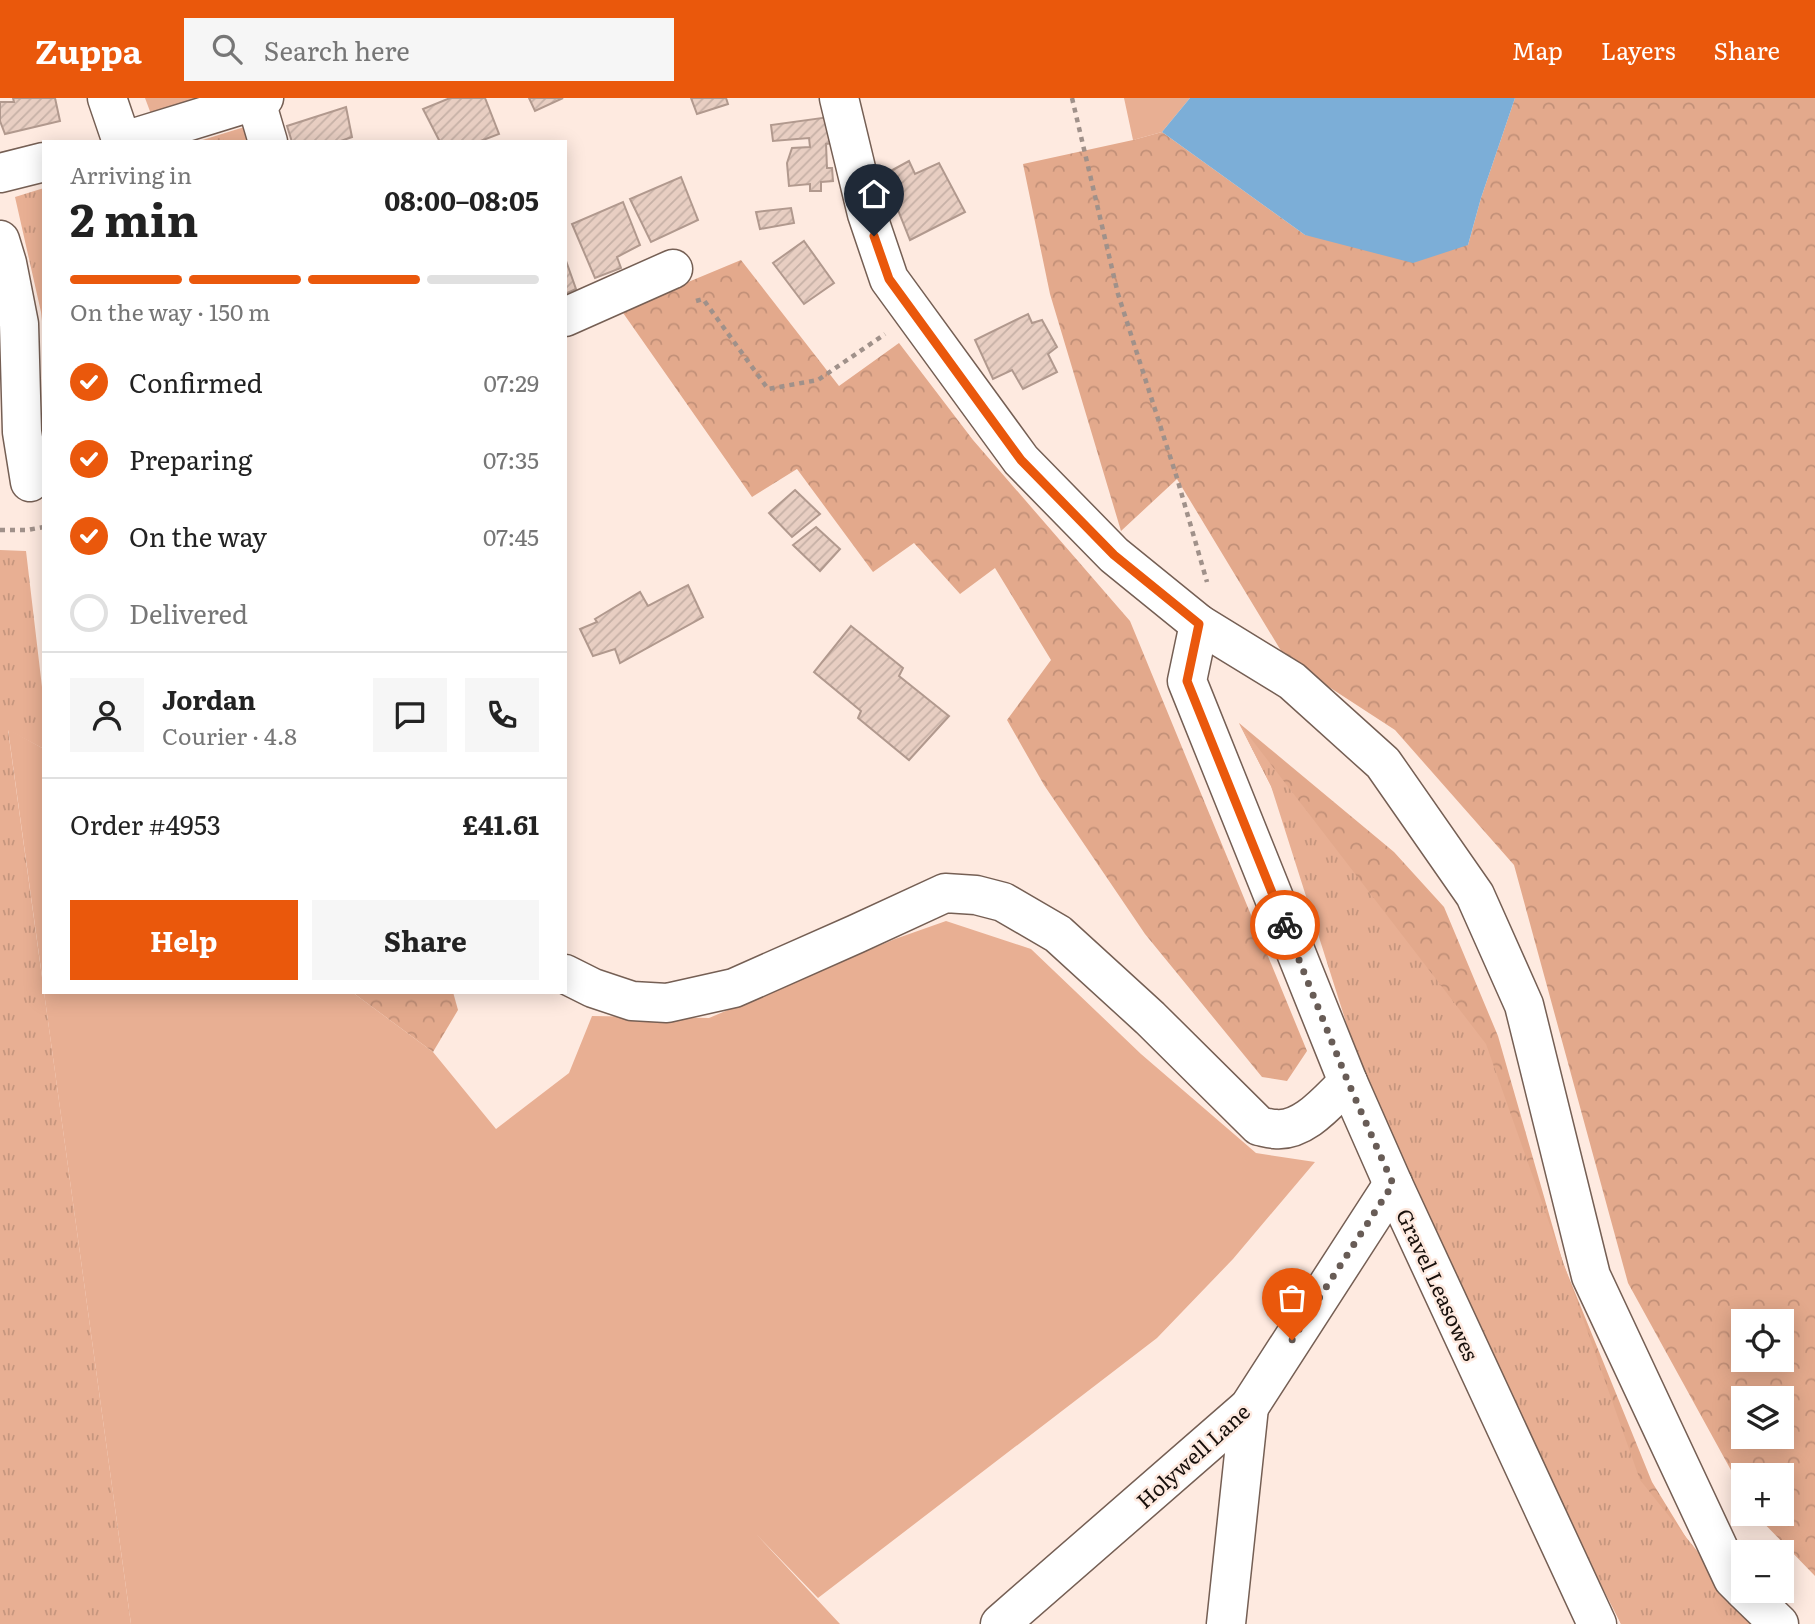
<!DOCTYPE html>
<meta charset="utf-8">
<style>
body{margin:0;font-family:Literata,serif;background:#f6f6f6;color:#222;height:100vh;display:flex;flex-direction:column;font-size:26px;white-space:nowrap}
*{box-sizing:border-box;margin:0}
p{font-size:23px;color:#767676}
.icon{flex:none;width:38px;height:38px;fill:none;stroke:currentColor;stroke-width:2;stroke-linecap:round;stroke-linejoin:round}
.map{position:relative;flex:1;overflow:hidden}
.side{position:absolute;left:42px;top:42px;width:525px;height:854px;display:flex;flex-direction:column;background:#fff;border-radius:0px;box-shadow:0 4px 18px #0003}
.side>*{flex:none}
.tools{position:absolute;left:1731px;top:1211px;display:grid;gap:14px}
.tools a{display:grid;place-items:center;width:63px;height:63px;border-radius:0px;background:#fff;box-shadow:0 4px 18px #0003;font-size:35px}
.pin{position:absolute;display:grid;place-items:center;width:60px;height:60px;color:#fff;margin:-72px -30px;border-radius:50% 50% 50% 0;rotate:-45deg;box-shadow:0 0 7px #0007}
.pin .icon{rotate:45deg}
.courier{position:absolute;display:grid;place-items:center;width:70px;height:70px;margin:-35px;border:5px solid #ea580c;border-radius:50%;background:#fff;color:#222;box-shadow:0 2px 9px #0007}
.headline em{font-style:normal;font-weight:700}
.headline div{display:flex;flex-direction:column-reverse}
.headline{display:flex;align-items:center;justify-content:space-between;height:119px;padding:0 28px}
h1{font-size:46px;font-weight:700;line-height:52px}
.bar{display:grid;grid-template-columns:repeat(4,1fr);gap:10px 7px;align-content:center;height:84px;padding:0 28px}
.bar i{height:9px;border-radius:5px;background:#e0e0e0}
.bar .on{background:#ea580c}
.bar p{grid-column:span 4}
.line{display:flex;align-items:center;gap:18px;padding:0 28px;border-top:2px solid #e0e0e0}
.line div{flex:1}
.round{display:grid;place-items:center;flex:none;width:74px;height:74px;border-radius:0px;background:#f6f6f6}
ol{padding:0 28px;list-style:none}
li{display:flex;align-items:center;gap:21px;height:77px}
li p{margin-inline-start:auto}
li .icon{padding:7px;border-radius:50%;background:#ea580c;color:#fff;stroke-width:4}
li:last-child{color:#767676}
li i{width:38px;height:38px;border:4px solid #e0e0e0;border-radius:50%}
.action{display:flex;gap:14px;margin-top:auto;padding:14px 28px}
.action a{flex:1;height:80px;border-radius:0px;background:#ea580c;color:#fff;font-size:28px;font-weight:700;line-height:80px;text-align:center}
.action a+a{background:#f6f6f6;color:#222}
header{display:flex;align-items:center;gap:42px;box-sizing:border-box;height:98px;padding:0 35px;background:#ea580c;color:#fff}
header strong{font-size:33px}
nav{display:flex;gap:38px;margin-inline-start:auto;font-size:24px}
.search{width:490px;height:63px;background:#f6f6f6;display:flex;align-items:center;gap:18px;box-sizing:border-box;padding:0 24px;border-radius:0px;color:#767676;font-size:26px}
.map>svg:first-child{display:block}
.grass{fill:#e8af93}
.forest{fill:url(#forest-crowns);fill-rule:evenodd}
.park{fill:url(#park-tufts)}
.water{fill:#7caed7}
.building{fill:url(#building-hatch);stroke:#b1998e;stroke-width:2}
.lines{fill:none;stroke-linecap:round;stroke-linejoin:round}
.minor-casing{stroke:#755f54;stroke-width:41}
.path{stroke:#a0918a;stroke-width:4.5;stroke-dasharray:5 5;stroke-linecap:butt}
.minor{stroke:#fff;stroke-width:38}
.done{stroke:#685c56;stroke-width:7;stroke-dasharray:0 12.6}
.route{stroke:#ea580c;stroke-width:9}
.labels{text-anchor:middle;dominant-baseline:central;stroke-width:5;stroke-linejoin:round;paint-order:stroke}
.street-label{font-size:21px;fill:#18100c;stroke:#feeae0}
</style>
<header>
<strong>Zuppa</strong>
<div class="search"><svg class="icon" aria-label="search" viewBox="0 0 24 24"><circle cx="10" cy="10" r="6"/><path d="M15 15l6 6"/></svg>Search here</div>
<nav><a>Map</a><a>Layers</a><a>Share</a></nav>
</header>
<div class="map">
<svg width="1815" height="1526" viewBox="0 0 1815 1526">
<defs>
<pattern id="forest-crowns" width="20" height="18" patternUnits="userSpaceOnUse" patternTransform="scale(1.75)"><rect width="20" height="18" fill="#e3a98c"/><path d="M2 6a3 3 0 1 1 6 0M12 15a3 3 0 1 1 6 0" fill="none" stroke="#c29078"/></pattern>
<pattern id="park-tufts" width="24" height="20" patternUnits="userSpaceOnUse" patternTransform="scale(1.75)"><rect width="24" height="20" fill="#e8af93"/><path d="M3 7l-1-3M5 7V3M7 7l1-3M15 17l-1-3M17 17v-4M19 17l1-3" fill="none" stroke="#c6967e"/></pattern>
<pattern id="building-hatch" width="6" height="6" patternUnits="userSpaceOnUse" patternTransform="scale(1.75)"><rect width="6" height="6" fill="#e8cec2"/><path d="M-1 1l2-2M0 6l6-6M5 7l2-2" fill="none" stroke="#c6b0a6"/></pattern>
</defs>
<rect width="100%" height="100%" fill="#feeae0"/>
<g class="grass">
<polygon points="145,0 200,0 151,16"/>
<polygon points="1124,0 1190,0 1162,34 1133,42"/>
<polygon points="8,631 44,651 44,893"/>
<polygon points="946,823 1031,851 1141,956 1256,1055 1315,1064 1233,1161 1157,1240 818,1500 756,1436 840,1526 131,1526 44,894 352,894 433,954 496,1031 569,975 592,918 709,920 895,841"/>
</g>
<g class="forest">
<path d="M 1515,0 L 1815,0 L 1815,1478 L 1755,1416 L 1782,1416 L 1782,1377 L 1743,1377 L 1743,1394 L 1628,1185 L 1514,767 L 1395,632 L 1286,561 L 1177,381 L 1121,433 L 1050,196 L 1023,66 L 1133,42 L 1162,34 L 1305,137 L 1468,147 L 1481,100 ZM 1743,1223 L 1782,1223 L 1782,1262 L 1743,1262 ZM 1743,1300 L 1782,1300 L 1782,1339 L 1743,1339 Z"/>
<polygon points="741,162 839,288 899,245 973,342 1130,523 1307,953 1287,983 1262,979 1145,836 1044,687 1007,622 1051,562 995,470 960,496 914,445 873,474 797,371 752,399 621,212"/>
<polygon points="1239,625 1394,754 1444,809 1498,938 1563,1165 1652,1384 1739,1526 1621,1526 1271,688"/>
<polygon points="352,894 453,894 458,912 433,954"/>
</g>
<g class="park">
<polygon points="254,26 259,44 196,44"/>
<polygon points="44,90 44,241 41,214 15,99"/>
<polygon points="0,452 26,453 44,606 44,651 8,632 131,1526 0,1526"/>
<polygon points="1239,625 1486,946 1640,1382 1756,1526 1621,1526 1547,1382 1365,984 1271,688"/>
</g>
<polygon class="water" points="1190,0 1515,0 1481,100 1468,147 1413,165 1305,137 1162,34"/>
<g class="building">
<polygon points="13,0 55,0 60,23 5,36 0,23 0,4 14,4"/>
<polygon points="450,0 485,0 499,36 478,44 440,44 423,11"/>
<polygon points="529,0 563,0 535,13"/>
<polygon points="691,0 726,0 728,6 697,16"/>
<polygon points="346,9 352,39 338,44 292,44 287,28"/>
<polygon points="829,19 834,45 826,46 827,70 832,70 833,83 821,84 821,93 810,93 810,86 789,88 787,65 792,50 810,49 809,40 773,43 771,27"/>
<polygon points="909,63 915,76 939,65 965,114 910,142 894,102 899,97 887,75"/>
<polygon points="681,79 698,122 651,144 630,101"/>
<polygon points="623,104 640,147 617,159 621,170 595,180 572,126"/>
<polygon points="791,110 794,125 760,131 756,114"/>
<polygon points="804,143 834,185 804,206 773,165"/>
<polygon points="565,160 576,191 565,196"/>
<polygon points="1028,216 1032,225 1042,222 1057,249 1048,256 1057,274 1023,291 1012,272 993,281 975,242"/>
<polygon points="795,392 820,416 792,439 769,415"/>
<polygon points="816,429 840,451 820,473 793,447"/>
<polygon points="688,487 703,519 620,565 615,551 593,558 580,531 597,524 595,521 640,494 648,508"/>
<polygon points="851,528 903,570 899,578 949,618 909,662 858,620 861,613 814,574"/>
</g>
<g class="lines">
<defs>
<g id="minor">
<polyline points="107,0 122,44"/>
<polyline points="255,0 268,44"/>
<polyline points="839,0 867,116 889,181 1021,362 1114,457 1199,526 1292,583 1383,665 1475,797 1524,907 1591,1178 1733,1481 1743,1491"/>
<polyline points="121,44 264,0"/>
<polyline points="0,75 44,64"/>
<polyline points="0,142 7,165 19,226 22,334 30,384"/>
<polyline points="565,219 673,171"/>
<polyline points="1199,526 1187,583 1348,984 1393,1086 1597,1526"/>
<path d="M 565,876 L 593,890 L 632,903 L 667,905 L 734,890 L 856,836 L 945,795 L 976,797 L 1003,804 L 1058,836 L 1150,920 L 1259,1028 C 1264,1029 1270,1031 1275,1031 C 1304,1034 1329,1002 1348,984"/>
<polyline points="1745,1493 1779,1526"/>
<polyline points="1000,1526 1249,1309 1393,1086"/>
<polyline points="1226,1526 1249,1309"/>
</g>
</defs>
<use href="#minor" class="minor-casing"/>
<g class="path">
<polyline points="1072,0 1118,196 1177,380 1207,484"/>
<polyline points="696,203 703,201 768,291 818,282 885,236"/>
<polyline points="0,432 27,432 44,429"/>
</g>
<use href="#minor" class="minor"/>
</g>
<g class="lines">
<polyline class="done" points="1285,827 1348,984 1393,1086 1292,1242"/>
<polyline class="route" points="874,138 889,181 1021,362 1114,457 1199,526 1187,583 1285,827"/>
</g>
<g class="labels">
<g class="street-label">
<text transform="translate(1439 1186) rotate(65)">Gravel Leasowes</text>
<text transform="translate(1192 1357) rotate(-42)">Holywell Lane</text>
</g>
</g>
</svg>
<div class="tools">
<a><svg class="icon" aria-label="locate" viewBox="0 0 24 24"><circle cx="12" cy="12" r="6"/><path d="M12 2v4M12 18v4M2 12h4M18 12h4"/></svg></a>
<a><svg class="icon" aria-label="layers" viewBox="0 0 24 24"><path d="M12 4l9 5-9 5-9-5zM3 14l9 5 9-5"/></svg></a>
<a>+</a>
<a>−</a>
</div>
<div class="pin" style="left:1292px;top:1242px;background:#ea580c"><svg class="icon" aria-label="bag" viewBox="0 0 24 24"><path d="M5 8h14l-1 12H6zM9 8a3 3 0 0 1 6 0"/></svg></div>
<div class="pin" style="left:874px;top:138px;background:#1f2937"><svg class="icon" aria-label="home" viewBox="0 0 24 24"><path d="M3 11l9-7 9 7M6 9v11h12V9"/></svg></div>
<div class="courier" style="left:1285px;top:827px"><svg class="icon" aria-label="bike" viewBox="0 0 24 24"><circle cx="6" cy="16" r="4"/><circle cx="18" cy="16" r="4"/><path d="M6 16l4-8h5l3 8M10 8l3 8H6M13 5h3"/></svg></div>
<section class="side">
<div class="headline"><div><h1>2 min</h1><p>Arriving in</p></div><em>08:00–08:05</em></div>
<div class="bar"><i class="on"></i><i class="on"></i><i class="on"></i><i></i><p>On the way · 150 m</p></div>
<ol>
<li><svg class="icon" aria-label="check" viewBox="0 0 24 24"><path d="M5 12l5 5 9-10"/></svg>Confirmed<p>07:29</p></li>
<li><svg class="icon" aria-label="check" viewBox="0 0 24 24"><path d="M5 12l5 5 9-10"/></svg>Preparing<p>07:35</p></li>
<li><svg class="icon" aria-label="check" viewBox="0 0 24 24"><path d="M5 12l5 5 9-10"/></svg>On the way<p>07:45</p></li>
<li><i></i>Delivered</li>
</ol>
<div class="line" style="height:126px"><a class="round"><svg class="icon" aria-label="person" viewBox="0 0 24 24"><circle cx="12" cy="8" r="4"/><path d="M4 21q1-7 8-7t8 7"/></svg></a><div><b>Jordan</b><p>Courier · 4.8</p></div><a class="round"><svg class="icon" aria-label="chat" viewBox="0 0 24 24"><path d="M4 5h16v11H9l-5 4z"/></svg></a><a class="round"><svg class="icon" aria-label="phone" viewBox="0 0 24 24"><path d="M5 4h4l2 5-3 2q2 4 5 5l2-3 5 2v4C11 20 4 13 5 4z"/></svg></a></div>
<div class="line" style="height:91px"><div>Order #4953</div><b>£41.61</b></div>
<div class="action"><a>Help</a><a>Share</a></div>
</section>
</div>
